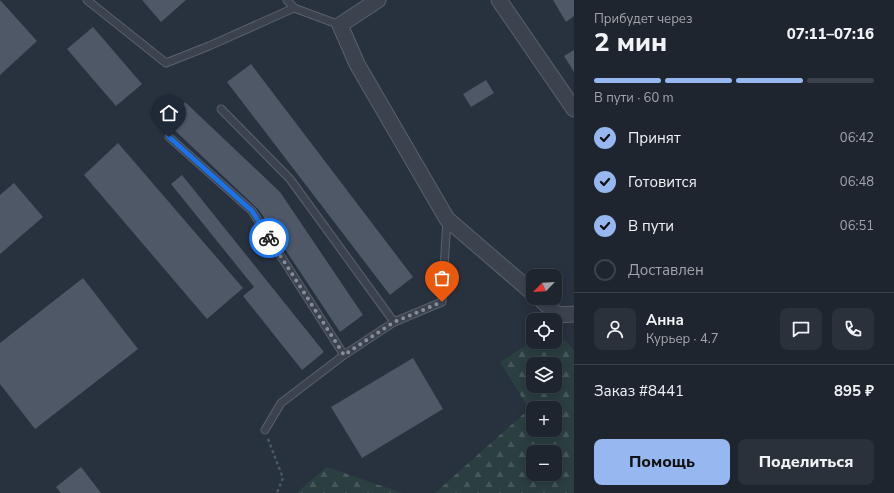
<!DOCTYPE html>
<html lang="ru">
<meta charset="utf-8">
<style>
body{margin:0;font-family:"Nunito Sans",sans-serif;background:#2b313a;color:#f1f3f6;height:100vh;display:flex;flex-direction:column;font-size:15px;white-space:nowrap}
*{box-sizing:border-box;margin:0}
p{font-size:13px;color:#a1a5aa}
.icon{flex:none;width:22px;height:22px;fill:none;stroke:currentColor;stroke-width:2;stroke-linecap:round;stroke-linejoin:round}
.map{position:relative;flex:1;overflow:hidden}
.side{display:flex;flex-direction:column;background:#1e252e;width:320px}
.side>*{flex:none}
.needle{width:26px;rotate:245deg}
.tools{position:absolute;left:526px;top:269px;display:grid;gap:8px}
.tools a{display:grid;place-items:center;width:36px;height:36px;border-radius:8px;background:#1e252e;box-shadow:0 2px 10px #0003,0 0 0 1px #3c424a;font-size:20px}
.pin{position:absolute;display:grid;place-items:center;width:34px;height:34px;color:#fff;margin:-41px -17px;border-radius:50% 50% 50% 0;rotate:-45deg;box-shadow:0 0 4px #0007}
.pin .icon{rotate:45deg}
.courier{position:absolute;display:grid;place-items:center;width:40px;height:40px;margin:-20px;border:3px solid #1a73e8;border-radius:50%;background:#fff;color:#222;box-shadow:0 1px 5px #0007}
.head em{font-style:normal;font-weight:800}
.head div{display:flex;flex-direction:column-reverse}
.head{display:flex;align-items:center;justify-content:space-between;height:68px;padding:0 20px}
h1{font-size:26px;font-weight:800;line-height:30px}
.bar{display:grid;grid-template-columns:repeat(4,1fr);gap:6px 4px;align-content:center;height:48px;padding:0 20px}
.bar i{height:5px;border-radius:3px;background:#3c424a}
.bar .active{background:#96b7f0}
.bar p{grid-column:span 4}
.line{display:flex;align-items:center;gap:10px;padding:0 20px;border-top:1px solid #3c424a}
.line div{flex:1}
.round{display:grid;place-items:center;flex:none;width:42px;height:42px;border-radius:8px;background:#2b313a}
ol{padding:0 20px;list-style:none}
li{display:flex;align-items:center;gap:12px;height:44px}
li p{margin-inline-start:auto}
li .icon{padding:4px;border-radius:50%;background:#96b7f0;color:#111;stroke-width:4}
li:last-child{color:#a1a5aa}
li i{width:22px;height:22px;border:2px solid #3c424a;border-radius:50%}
.button{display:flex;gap:8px;margin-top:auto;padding:8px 20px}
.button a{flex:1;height:46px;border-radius:8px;background:#96b7f0;color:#111;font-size:16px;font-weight:800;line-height:46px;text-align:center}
.button a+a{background:#2b313a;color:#f1f3f6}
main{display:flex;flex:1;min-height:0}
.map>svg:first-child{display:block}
.forest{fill:url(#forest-firs);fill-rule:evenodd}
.building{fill:#4e5867}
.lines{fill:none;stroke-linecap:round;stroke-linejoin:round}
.service-casing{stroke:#59616c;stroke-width:9}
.minor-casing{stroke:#59616c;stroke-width:17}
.path{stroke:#4a5b5e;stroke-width:2.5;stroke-dasharray:3 3;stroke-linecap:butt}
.service{stroke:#3c434f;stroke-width:7}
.minor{stroke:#3c434f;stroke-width:15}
.done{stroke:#868d98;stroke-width:4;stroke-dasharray:0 7.2}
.route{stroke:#1a73e8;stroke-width:5}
</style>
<main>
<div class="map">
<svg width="574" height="493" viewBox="0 0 574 493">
<defs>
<pattern id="forest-firs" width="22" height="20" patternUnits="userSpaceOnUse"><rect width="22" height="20" fill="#2b3e40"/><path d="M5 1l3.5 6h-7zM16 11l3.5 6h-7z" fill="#48585a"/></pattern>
</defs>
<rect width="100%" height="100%" fill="#28313e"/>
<g class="forest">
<path d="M 555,331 L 574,350 L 574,493 L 435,493 L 529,409 L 500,362 L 533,341 L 555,342 ZM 533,364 L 555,364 L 555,386 L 533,386 ZM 533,408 L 555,408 L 555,430 L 533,430 ZM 533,452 L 555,452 L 555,474 L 533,474 Z"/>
<polygon points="327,467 402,493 296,493"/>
</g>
<g class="building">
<polygon points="0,0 37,41 0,75"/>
<polygon points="142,0 186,0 161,22"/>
<polygon points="553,0 574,0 574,16 566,22"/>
<polygon points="93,27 142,84 116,106 67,49"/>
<polygon points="574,50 574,72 564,56"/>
<polygon points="251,64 413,277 390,295 227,82"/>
<polygon points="486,80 494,93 471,107 463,94"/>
<polygon points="185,102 280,192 363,315 340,332 259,210 167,123"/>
<polygon points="118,143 243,288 207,319 84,175"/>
<polygon points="182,175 324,352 302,370 243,296 254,287 171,184"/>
<polygon points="14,183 43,217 0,254 0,195"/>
<polygon points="83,278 138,349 35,429 0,384 0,343"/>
<polygon points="413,358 443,409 362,458 331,407"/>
<polygon points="81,467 101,493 61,493 56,487"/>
</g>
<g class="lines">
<defs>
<g id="service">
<polyline points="87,0 166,63 209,46 294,8"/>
<polyline points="287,0 294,8 340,25"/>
<polyline points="221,109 290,179 394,322"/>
<polyline points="169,137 252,211 344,355"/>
<polyline points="265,430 281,403 344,355 394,322 442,302 447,219"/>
</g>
<g id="minor">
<polyline points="378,0 340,25 357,64 447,219 533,293"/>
<polyline points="499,0 574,109"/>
<polyline points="539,298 558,315 574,314"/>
</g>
</defs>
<use href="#service" class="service-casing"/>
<use href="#minor" class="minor-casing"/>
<polyline class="path" points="268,439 283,478 277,493"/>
<use href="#service" class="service"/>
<use href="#minor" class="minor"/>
</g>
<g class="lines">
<polyline class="done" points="269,238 344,355 394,322 442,302"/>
<polyline class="route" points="169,137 252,211 269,238"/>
</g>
</svg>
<div class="tools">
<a><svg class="needle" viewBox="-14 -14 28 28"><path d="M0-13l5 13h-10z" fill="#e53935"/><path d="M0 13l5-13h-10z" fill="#a1a5aa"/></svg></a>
<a><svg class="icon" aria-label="locate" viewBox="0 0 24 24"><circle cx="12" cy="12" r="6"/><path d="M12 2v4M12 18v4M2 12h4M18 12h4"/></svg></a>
<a><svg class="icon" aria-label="layers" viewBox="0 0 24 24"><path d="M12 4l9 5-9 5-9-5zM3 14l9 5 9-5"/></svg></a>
<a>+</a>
<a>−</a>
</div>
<div class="pin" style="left:442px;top:302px;background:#ea580c"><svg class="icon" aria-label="bag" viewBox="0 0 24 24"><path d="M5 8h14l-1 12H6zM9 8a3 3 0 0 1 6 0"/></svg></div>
<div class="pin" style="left:169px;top:137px;background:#1f2937"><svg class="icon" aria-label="home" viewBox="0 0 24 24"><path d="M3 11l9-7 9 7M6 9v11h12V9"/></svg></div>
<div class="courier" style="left:269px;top:238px"><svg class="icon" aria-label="bike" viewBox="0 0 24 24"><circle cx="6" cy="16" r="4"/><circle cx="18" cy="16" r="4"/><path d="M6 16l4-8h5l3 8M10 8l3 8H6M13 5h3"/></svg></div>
</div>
<section class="side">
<div class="head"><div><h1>2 мин</h1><p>Прибудет через</p></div><em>07:11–07:16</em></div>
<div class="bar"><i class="active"></i><i class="active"></i><i class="active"></i><i></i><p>В пути · 60 m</p></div>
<ol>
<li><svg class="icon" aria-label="check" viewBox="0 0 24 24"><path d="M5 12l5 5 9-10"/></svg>Принят<p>06:42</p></li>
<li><svg class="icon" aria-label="check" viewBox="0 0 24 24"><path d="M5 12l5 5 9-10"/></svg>Готовится<p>06:48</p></li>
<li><svg class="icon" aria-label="check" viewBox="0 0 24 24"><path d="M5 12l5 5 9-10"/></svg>В пути<p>06:51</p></li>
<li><i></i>Доставлен</li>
</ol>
<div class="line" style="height:72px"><a class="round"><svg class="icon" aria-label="person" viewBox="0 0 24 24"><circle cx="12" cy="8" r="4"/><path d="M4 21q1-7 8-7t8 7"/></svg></a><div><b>Анна</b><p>Курьер · 4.7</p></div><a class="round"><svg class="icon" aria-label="chat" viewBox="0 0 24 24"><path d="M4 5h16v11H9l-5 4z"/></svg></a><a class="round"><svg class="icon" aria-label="phone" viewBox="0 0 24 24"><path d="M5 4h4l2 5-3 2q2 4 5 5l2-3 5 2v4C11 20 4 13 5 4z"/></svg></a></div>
<div class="line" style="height:52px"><div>Заказ #8441</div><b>895 ₽</b></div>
<div class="button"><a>Помощь</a><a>Поделиться</a></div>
</section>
</main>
